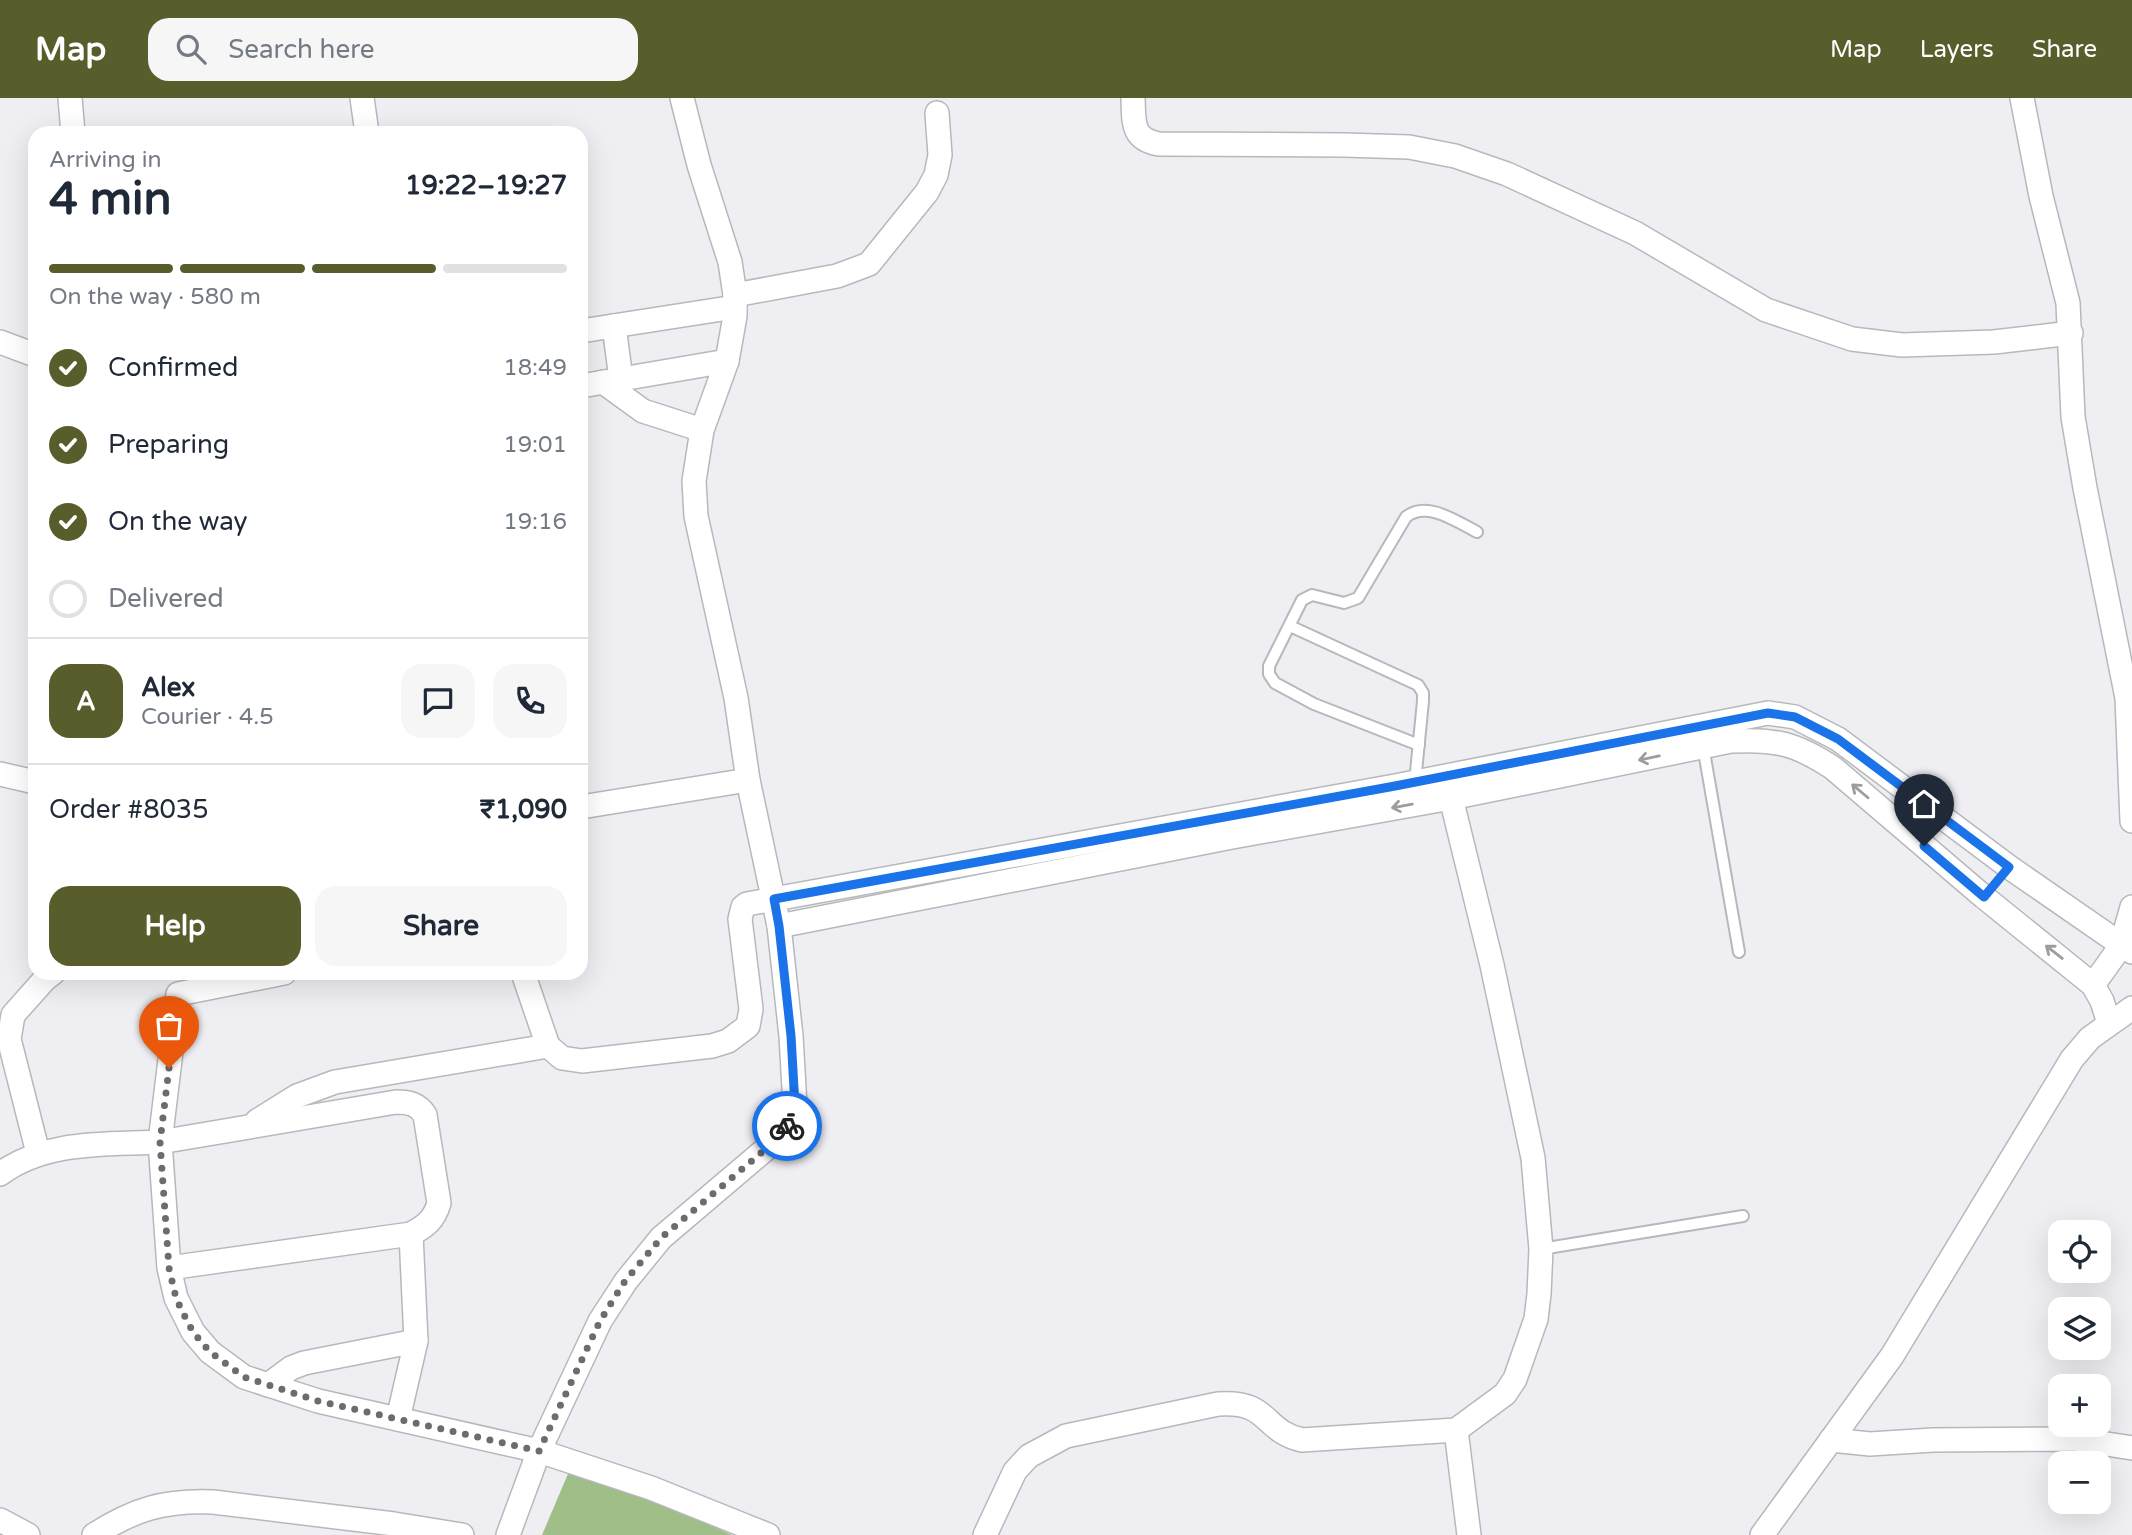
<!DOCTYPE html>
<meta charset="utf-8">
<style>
body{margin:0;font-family:"Varela Round",sans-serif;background:#f6f6f7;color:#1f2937;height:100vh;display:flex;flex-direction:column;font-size:26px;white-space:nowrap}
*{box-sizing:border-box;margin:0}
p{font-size:23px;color:#747a83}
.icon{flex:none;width:38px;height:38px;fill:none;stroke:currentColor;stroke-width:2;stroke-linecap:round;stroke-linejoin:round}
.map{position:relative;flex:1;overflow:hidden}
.drawer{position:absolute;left:28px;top:28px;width:560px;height:854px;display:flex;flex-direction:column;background:#fff;border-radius:21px;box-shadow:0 7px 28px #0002}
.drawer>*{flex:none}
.tools{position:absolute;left:2048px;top:1122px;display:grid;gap:14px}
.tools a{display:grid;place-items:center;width:63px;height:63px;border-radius:14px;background:#fff;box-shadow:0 7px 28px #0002;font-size:35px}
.pin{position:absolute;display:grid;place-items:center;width:60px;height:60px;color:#fff;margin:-72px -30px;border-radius:50% 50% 50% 0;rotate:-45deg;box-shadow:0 0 7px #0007}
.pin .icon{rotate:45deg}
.courier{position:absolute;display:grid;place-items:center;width:70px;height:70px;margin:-35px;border:5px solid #1a73e8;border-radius:50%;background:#fff;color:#222;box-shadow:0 2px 9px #0007}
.summary em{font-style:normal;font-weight:800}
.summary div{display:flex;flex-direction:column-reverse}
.summary{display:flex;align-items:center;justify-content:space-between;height:119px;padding:0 21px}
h1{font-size:46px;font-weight:800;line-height:52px}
.bar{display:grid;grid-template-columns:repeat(4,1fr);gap:10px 7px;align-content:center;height:84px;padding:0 21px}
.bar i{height:9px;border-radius:5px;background:#e0e1e3}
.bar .current{background:#595d2b}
.bar p{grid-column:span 4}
.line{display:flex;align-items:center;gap:18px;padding:0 21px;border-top:2px solid #e0e1e3}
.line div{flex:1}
.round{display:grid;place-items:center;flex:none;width:74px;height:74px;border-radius:21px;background:#f6f6f7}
ol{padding:0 21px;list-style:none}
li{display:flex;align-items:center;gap:21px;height:77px}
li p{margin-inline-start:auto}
li .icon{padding:7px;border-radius:50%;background:#595d2b;color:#fff;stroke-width:4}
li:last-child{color:#747a83}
li i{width:38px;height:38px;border:4px solid #e0e1e3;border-radius:50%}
.action{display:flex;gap:14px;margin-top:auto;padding:14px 21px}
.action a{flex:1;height:80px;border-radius:21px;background:#595d2b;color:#fff;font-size:28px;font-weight:800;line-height:80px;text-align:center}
.action a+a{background:#f6f6f7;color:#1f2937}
header{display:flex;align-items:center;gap:42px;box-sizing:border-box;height:98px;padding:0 35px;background:#595d2b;color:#fff}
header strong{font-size:33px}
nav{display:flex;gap:38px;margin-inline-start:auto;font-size:24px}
.search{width:490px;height:63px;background:#f6f6f7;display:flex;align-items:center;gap:18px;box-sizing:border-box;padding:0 24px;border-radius:21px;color:#747a83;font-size:26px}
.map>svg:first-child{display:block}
.forest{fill:#a0be88}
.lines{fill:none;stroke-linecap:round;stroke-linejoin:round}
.service-casing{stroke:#b7b8bc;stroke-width:14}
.minor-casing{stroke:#b7b8bc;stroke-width:26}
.service{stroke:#fff;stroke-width:10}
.minor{stroke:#fff;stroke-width:23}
.oneway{stroke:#9d9d9e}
.done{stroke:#6c6c6e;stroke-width:7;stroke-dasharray:0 12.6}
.route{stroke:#1a73e8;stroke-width:9}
</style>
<header>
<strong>Map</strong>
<div class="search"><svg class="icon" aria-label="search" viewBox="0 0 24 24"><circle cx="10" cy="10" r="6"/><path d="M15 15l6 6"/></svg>Search here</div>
<nav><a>Map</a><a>Layers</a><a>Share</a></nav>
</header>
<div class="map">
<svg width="2132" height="1437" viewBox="0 0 2132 1437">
<rect width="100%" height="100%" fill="#efeff3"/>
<polygon class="forest" points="573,1364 732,1437 542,1437"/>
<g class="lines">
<defs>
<g id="service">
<polyline points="1290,528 1418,587 1423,595 1423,603 1415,684"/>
<path d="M 1419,647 L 1314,606 L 1275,585 L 1269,576 L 1269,568 L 1302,502 L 1312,497 L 1344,505 L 1358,500 L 1406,419 C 1427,402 1457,424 1477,434"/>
<polyline points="1703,648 1739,854"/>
<polyline points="1541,1151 1743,1118"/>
</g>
<g id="minor">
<polyline points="70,0 73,35"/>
<polyline points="362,0 367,35"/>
<path d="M 1133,0 C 1134,24 1131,41 1159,46 L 1344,47 L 1409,49 L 1455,58 L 1507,76 L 1635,135 L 1766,212 L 1852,241 L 1902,247 L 1994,244 L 2071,235"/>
<polyline points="2022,0 2041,98 2068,205 2073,319 2085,390 2127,600 2132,723"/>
<polyline points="735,197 837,178 869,166 927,94 936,77 940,57 937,15"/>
<polyline points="614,228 621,281"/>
<polyline points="581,233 735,209"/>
<polyline points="0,244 35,257"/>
<polyline points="603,284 643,313 702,332"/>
<polyline points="581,288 727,263"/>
<polyline points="0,676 35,684"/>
<polyline points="581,709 748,682"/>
<path d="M 779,828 L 1232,739 L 1451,700 L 1731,643 C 1776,641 1795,645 1833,670 L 1984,799 L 2093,887 L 2102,903 L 2109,925"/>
<polyline points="523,875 548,948 562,960 582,963 712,948 728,943 748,928 751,911 740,821 743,809 747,806 1395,688 1768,615 1795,619 1838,641 2009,769 2132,854"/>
<polyline points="2093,887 2121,848 2132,809"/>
<polyline points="257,1023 297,998 335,984 548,948"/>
<polyline points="38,1055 9,941 13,917 45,881 53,875"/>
<path d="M 0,1076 C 46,1042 105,1047 160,1044 L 178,896 L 284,875"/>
<path d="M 169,1170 L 411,1136 C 426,1128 434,1122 439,1105 L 425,1017 C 418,1006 409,1004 396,1004 L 160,1044 L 169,1170 L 176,1200 L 193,1234 L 210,1254 L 244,1279 L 318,1303 L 539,1353 L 651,1390 L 768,1437"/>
<polyline points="268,1287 291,1270 304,1265 416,1243"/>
<polyline points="398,1321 416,1243 411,1136"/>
<polyline points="1456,1332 1469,1437"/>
<polyline points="1831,1342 1870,1346 1933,1342 2074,1341 2132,1350"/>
<polyline points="0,1422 28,1437"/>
<path d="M 94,1437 C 134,1411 165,1402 213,1404 L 394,1426 L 462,1437"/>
<polyline points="508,1437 539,1353 600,1223 626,1183 661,1140 774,1044 789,1026 795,1008 791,938 779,828 748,682 736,600 696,418 694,383 702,332 727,263 735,218 735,197 730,164 699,67 682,0"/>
<path d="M 985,1437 L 1015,1373 L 1029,1358 L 1066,1338 L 1218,1306 C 1270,1302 1262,1333 1302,1342 L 1456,1332 L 1505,1296 L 1515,1281 L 1536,1221 L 1539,1196 L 1541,1151 L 1533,1060 L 1492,867 L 1451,700"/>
<polyline points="1762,1437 1892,1258 2072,961 2090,940 2132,910"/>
</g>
</defs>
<use href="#service" class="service-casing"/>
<use href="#minor" class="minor-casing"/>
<use href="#service" class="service"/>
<use href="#minor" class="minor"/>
</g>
<defs><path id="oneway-shaft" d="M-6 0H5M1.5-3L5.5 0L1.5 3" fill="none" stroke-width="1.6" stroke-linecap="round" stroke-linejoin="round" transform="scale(1.75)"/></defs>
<g class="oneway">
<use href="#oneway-shaft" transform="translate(1649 660) rotate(168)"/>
<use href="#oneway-shaft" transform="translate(1860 693) rotate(-140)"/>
<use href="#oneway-shaft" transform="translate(1402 708) rotate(170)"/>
<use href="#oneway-shaft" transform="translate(2054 854) rotate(-142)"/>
</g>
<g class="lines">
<polyline class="done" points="169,970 160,1044 169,1170 176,1200 183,1215 193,1234 210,1254 244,1279 318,1303 539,1353 600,1223 625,1183 661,1140 774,1044 787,1028"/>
<polyline class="route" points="787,1028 795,1008 791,938 779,828 774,801 1395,688 1768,615 1795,619 1838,641 2009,769 1984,799 1924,748"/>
</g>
</svg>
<div class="tools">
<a><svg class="icon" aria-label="locate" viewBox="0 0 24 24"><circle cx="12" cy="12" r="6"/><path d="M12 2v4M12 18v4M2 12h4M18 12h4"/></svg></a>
<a><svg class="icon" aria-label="layers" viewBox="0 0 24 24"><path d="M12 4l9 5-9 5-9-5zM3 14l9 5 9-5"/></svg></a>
<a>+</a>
<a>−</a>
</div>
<div class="pin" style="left:169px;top:970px;background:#ea580c"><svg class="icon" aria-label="bag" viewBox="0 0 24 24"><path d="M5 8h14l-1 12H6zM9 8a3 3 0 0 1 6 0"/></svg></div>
<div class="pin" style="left:1924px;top:748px;background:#1f2937"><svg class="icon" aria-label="home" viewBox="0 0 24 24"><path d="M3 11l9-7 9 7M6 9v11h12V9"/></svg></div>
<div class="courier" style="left:787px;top:1028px"><svg class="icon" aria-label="bike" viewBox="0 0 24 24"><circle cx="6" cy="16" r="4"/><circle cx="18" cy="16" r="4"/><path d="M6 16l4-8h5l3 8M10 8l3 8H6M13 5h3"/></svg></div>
<section class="drawer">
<div class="summary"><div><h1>4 min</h1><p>Arriving in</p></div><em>19:22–19:27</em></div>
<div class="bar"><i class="current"></i><i class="current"></i><i class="current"></i><i></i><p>On the way · 580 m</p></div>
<ol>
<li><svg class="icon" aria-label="check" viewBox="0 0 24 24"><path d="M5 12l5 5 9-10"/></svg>Confirmed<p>18:49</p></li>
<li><svg class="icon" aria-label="check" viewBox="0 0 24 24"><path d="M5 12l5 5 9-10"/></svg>Preparing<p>19:01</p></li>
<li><svg class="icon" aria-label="check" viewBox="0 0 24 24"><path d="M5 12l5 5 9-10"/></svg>On the way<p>19:16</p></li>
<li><i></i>Delivered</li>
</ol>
<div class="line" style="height:126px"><b class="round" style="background:#595d2b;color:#fff">A</b><div><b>Alex</b><p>Courier · 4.5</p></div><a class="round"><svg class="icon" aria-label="chat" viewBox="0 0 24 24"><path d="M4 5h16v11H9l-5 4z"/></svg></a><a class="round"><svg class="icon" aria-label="phone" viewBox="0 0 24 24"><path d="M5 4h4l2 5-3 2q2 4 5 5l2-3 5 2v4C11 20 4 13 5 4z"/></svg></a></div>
<div class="line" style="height:91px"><div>Order #8035</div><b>₹1,090</b></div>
<div class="action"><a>Help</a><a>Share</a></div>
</section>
</div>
